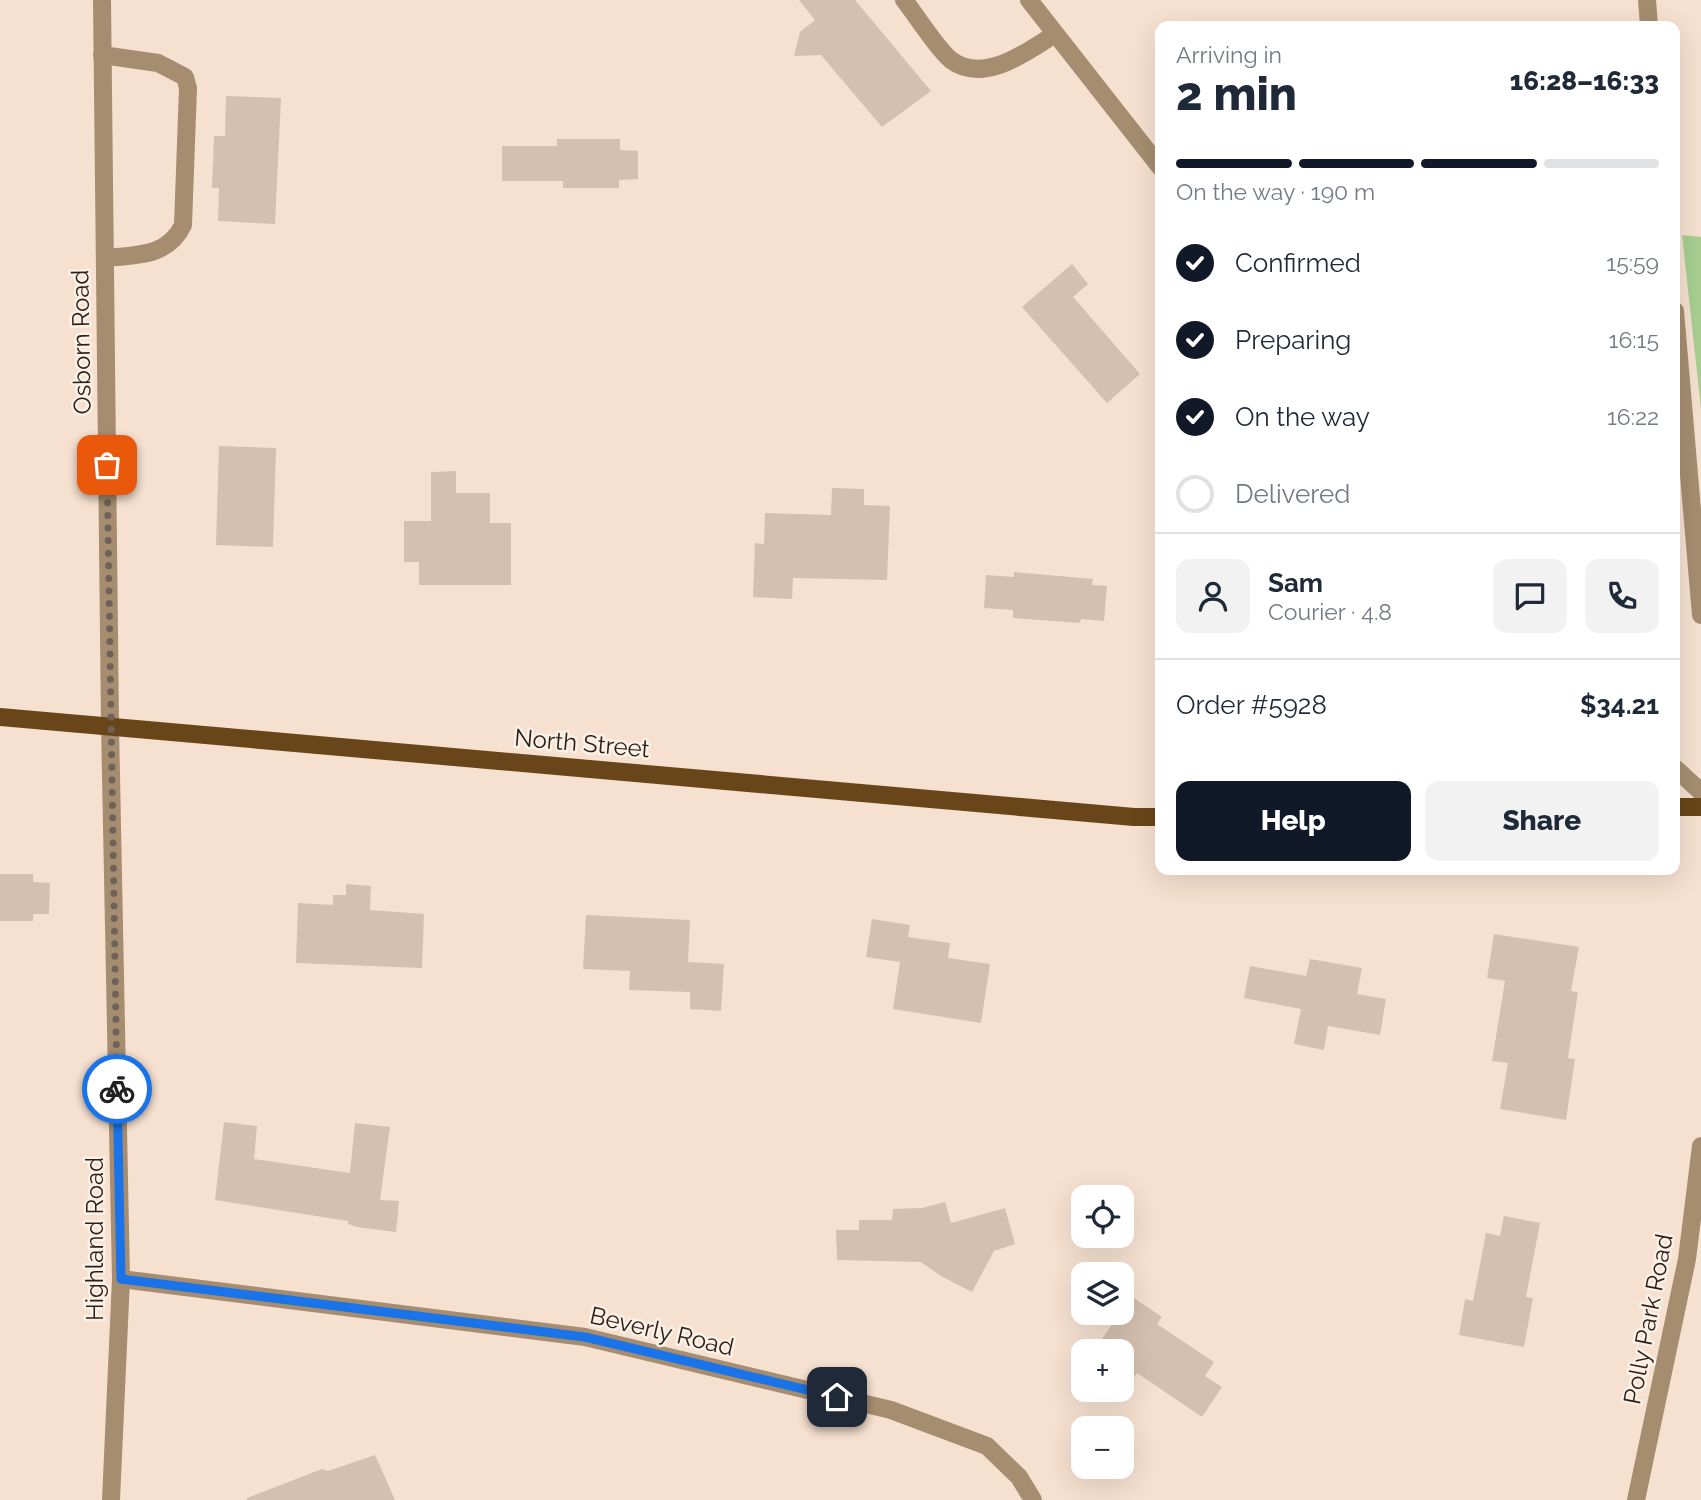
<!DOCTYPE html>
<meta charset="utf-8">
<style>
body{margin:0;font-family:Raleway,sans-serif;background:#f2f2f3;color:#1f2937;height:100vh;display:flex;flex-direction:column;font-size:26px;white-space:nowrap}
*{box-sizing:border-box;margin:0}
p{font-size:23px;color:#747a83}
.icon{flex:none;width:38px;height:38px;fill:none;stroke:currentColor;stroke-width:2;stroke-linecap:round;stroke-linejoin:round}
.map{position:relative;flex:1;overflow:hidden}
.drawer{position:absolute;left:1155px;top:21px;width:525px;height:854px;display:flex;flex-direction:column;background:#fff;border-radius:14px;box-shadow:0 7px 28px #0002}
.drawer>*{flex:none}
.tools{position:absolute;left:1071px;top:1185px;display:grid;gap:14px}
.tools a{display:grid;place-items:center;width:63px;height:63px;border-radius:14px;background:#fff;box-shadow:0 7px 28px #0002;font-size:35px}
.pin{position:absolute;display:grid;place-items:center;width:60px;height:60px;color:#fff;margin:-30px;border-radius:14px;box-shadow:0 4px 10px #0006}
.courier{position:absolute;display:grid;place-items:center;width:70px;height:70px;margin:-35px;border:5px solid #1a73e8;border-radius:50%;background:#fff;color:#222;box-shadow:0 2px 9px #0007}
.summary em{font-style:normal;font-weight:800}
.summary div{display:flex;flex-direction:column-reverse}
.summary{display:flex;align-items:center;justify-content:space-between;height:119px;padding:0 21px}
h1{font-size:46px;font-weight:800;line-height:52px}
.bar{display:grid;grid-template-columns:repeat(4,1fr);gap:10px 7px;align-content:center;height:84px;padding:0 21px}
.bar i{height:9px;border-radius:5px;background:#e0e1e3}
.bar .selected{background:#111827}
.bar p{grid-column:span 4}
.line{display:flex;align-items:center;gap:18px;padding:0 21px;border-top:2px solid #e0e1e3}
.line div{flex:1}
.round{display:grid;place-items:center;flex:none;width:74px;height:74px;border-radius:14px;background:#f2f2f3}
ol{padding:0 21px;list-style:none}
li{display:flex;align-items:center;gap:21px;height:77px}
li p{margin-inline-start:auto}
li .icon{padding:7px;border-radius:50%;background:#111827;color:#fff;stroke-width:4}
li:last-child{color:#747a83}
li i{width:38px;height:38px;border:4px solid #e0e1e3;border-radius:50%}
.primary-button{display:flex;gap:14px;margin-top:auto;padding:14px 21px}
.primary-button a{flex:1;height:80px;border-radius:14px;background:#111827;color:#fff;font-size:28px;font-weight:800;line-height:80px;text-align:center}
.primary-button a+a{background:#f2f2f3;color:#1f2937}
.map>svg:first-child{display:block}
.green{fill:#a8ce91}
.building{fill:#d5c0af}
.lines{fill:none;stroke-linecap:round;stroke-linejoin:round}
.minor{stroke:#a68d70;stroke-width:18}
.major{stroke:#684619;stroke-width:18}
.done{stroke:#6f6359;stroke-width:7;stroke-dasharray:0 12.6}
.route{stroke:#1a73e8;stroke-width:9}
.labels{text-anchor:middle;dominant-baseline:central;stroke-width:5;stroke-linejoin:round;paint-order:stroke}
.street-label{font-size:24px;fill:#271f19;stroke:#fdf0e5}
</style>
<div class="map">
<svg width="1701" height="1500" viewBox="0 0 1701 1500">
<rect width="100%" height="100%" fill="#f6e1d0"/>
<polygon class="green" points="1682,235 1701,237 1701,409"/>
<g class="building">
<polygon points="799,0 855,0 931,91 882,127 821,55 794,56 800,32 815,20"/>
<polygon points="226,96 281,98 275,224 218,221 219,188 212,188 214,136 225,136"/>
<polygon points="557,139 620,139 620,150 638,151 638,179 619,180 619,188 563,188 563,181 502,181 502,146 557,146"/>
<polygon points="1072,264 1088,284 1073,297 1140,374 1107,403 1022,307"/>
<polygon points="219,446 276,448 273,547 216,545"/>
<polygon points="456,471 456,493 490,493 490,523 511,523 511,585 419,585 419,562 404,562 404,521 431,521 431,472"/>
<polygon points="832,488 864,489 864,505 890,506 887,580 793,578 792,599 753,597 755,543 764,544 765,513 831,515"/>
<polygon points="1014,572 1093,579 1092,585 1107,586 1104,621 1081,619 1080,623 1013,618 1013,610 984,608 986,575 1014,577"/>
<polygon points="0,874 33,874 33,882 50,883 49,914 33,914 33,921 0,921"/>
<polygon points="346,884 371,886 370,910 424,914 422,968 296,963 298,903 333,905 333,895 346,895"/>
<polygon points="586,915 690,920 688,962 724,964 721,1011 690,1009 690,992 629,990 630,971 583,969"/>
<polygon points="872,919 910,925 908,937 950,943 948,958 990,964 981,1023 893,1009 900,962 866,957"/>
<polygon points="1494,934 1579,947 1571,991 1578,992 1568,1058 1575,1059 1566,1120 1500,1109 1508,1063 1492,1061 1505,981 1487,978"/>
<polygon points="1310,959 1362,968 1357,994 1386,999 1380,1035 1328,1026 1324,1050 1294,1044 1301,1009 1244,998 1250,966 1306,976"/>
<polygon points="224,1122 257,1126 254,1159 350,1173 355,1123 390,1127 380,1200 399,1201 396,1232 357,1227 348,1224 348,1221 215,1200"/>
<polygon points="945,1202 951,1223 1005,1208 1015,1244 994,1251 972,1292 941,1276 921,1262 837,1260 836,1230 859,1230 859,1220 892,1220 893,1209 922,1208"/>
<polygon points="1504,1216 1540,1223 1526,1297 1533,1298 1524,1347 1459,1335 1465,1299 1473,1301 1486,1233 1500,1236"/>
<polygon points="1131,1296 1162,1317 1157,1324 1214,1362 1205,1376 1222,1387 1202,1417 1137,1373 1122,1393 1122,1351 1094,1351"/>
<polygon points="375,1455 395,1500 247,1500 247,1498 322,1469 328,1471"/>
</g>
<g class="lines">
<g class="minor">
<polyline points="102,0 110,725 121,1279 111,1500"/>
<path d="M 904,0 C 916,15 938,50 951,60 C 984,85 1028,51 1055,34"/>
<polyline points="1029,0 1160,167"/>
<polyline points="1647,0 1649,26"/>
<path d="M 102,55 L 158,63 L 185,77 L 188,88 L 183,225 C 168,257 135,255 105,258"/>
<polyline points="1675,311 1701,615"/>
<polyline points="1675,768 1701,792"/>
<polyline points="121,1279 585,1337 891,1410 987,1446 1019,1477 1033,1500"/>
<polyline points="1636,1500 1687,1259 1701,1146"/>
</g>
<g class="major">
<polyline points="0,717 1134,817 1160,817"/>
<polyline points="1675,807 1701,807"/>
</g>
</g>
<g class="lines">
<polyline class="done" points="107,465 117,1089"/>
<polyline class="route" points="117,1089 121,1279 585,1337 837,1397"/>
</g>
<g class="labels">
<g class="street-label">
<text transform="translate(81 342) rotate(-91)">Osborn Road</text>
<text transform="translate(582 743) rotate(5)">North Street</text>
<text transform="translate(94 1239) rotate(-90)">Highland Road</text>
<text transform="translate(1648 1319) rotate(-79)">Polly Park Road</text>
<text transform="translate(662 1331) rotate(13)">Beverly Road</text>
</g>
</g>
</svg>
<div class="tools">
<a><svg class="icon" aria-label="locate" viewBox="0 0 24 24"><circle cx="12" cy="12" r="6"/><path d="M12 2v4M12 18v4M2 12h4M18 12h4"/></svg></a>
<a><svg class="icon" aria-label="layers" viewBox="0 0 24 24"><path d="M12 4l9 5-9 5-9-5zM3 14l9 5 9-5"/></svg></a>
<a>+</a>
<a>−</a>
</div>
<div class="pin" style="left:107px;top:465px;background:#ea580c"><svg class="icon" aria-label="bag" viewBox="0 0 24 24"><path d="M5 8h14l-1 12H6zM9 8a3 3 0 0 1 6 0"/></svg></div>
<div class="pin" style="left:837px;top:1397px;background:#1f2937"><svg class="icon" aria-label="home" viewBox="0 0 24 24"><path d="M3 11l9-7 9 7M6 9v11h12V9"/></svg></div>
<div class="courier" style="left:117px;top:1089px"><svg class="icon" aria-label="bike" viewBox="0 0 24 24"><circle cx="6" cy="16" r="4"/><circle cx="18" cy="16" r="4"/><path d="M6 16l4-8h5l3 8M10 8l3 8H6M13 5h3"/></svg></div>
<section class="drawer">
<div class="summary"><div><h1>2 min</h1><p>Arriving in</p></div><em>16:28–16:33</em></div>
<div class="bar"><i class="selected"></i><i class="selected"></i><i class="selected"></i><i></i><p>On the way · 190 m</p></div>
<ol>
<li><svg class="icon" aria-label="check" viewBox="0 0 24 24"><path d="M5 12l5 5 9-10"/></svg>Confirmed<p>15:59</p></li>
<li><svg class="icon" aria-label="check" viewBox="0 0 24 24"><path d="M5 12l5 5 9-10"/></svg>Preparing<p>16:15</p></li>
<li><svg class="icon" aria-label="check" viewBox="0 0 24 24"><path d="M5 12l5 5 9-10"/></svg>On the way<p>16:22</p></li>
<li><i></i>Delivered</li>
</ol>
<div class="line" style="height:126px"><a class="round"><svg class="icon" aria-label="person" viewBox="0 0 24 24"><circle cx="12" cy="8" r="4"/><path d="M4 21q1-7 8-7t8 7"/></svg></a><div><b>Sam</b><p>Courier · 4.8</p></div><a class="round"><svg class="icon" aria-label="chat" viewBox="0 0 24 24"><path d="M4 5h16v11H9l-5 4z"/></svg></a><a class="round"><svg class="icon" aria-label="phone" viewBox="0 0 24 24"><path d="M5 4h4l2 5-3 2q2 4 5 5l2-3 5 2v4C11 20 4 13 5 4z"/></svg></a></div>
<div class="line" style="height:91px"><div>Order #5928</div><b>$34.21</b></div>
<div class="primary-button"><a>Help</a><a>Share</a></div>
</section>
</div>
